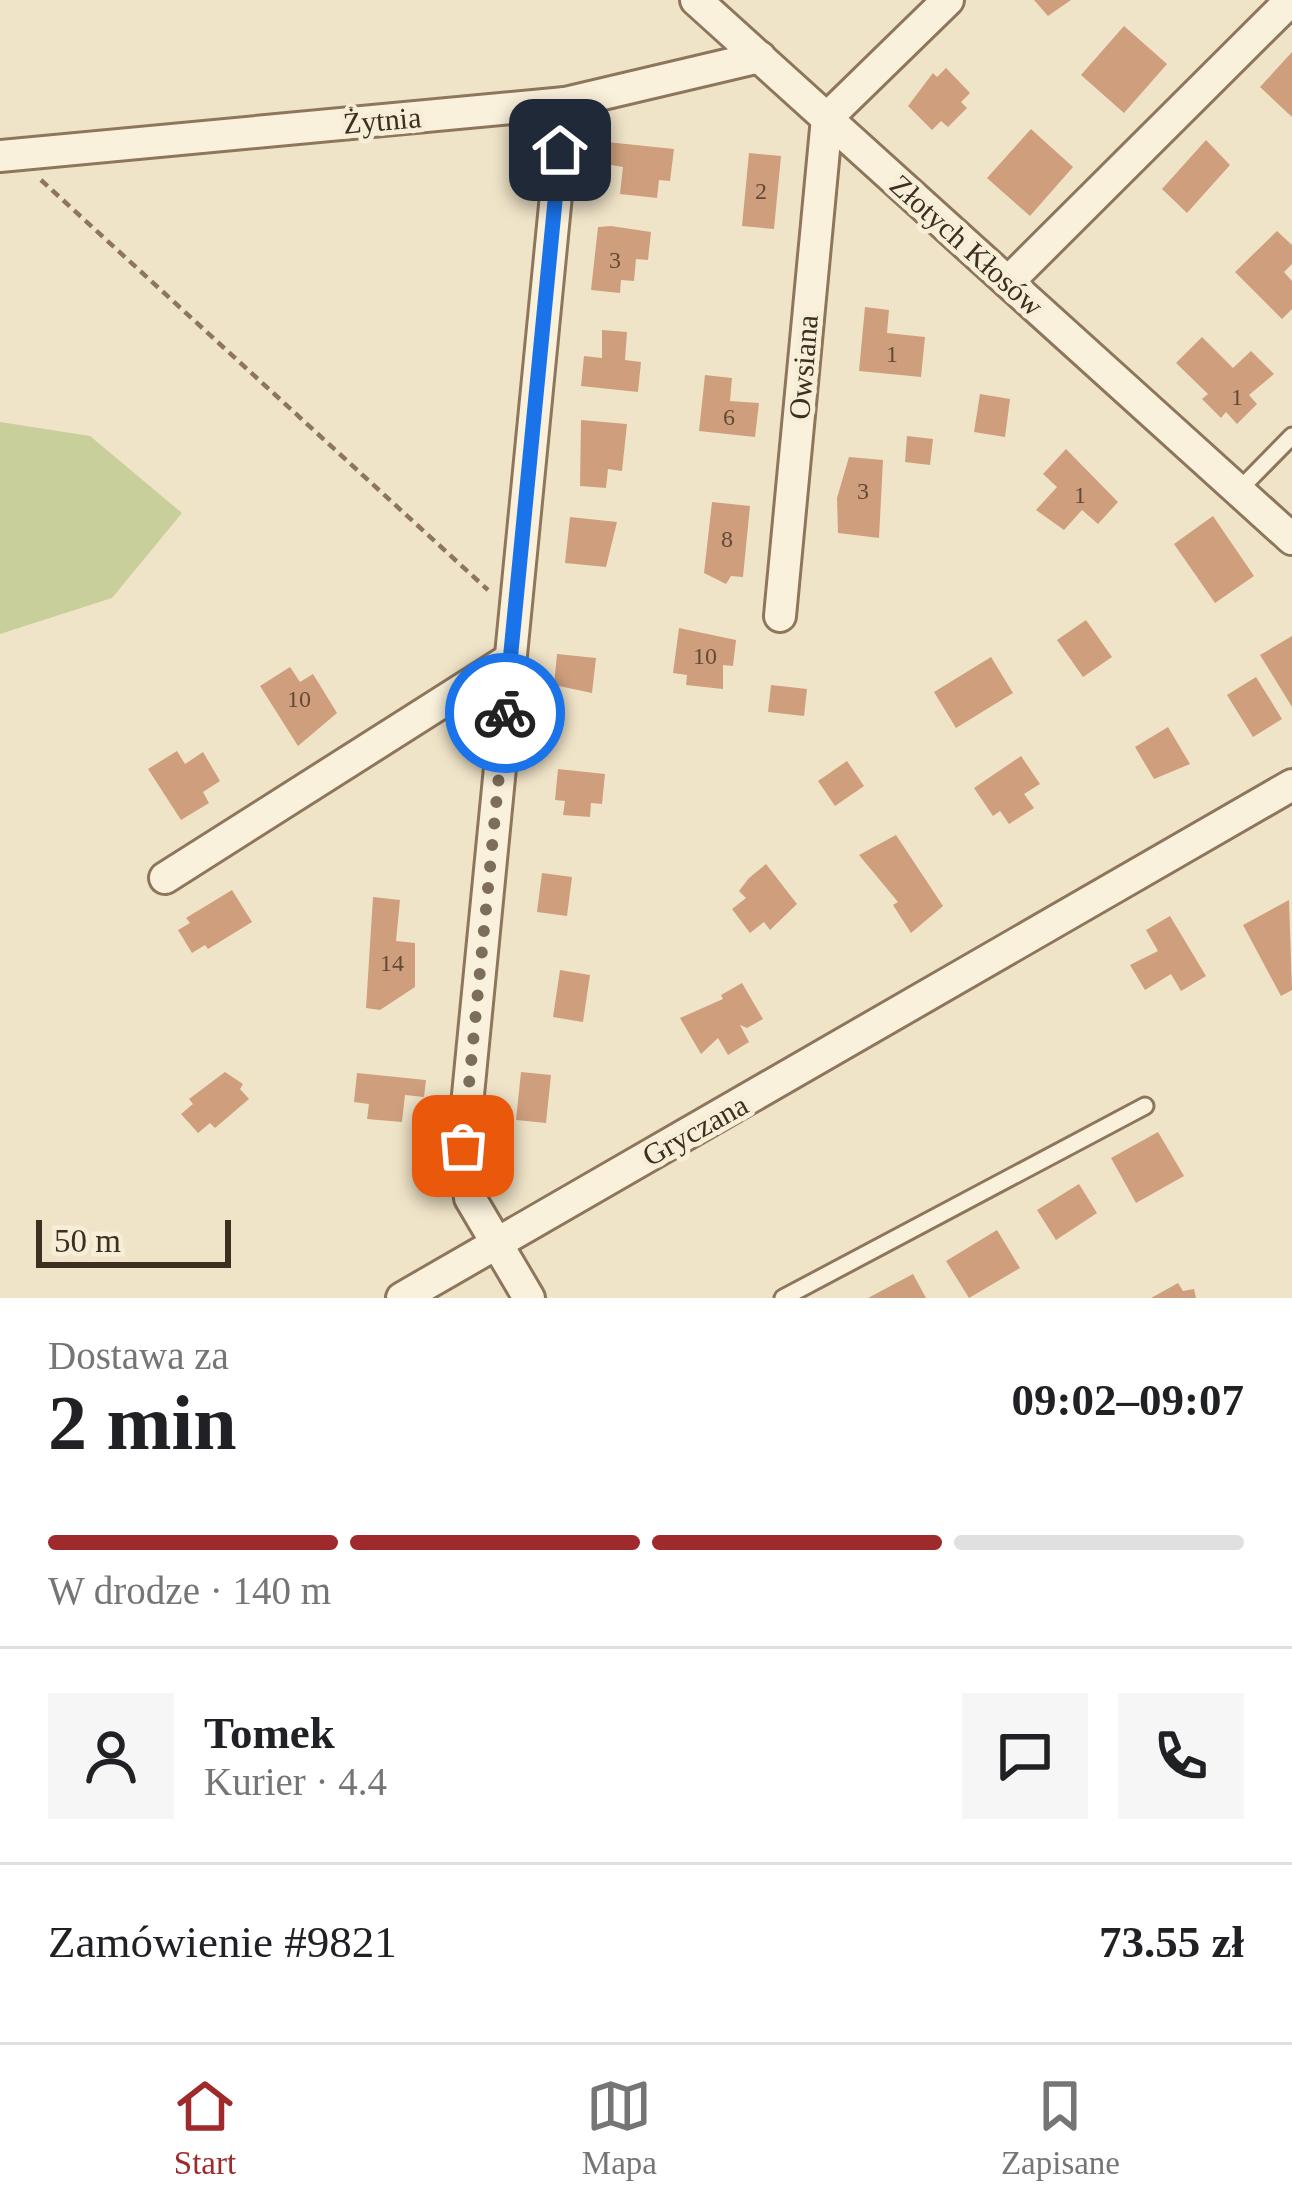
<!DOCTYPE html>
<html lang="pl">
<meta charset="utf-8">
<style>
body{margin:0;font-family:Georgia,serif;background:#f6f6f6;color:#202124;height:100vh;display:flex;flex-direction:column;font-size:45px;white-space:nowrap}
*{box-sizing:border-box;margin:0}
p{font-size:39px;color:#757577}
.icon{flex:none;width:66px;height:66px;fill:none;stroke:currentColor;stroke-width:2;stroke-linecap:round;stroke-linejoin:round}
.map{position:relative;height:1298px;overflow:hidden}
.drawer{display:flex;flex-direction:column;background:#fff;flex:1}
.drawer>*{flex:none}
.scale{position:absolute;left:36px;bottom:30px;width:195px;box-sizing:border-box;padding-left:12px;border:6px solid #3d2e20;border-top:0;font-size:33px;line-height:42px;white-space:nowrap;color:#3d2e20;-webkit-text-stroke:9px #f7eed8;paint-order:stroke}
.pin{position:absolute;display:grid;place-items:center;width:102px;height:102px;color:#fff;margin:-51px;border-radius:24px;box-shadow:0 6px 18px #0006}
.courier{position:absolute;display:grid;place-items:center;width:120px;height:120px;margin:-60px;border:9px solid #1a73e8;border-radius:50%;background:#fff;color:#222;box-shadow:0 3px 15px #0007}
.summary em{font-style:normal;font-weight:600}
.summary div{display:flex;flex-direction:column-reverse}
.summary{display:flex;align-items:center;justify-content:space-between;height:204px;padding:0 48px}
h1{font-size:78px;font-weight:600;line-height:90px}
.bar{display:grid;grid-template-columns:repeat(4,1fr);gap:18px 12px;align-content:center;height:144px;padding:0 48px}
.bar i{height:15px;border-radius:9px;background:#e0e0e0}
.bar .selected{background:#9e2a2b}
.bar p{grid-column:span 4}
.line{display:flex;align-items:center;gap:30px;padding:0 48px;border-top:3px solid #e0e0e0}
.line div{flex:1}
.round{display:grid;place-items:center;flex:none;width:126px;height:126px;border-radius:0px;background:#f6f6f6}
.dock{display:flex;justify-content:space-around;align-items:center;height:168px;border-top:3px solid #e0e0e0;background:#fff;font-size:33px;color:#757577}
.dock a{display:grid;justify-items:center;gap:6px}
.dock .selected{color:#9e2a2b}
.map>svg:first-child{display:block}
.green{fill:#c9cf9b}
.building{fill:#cf9f7d}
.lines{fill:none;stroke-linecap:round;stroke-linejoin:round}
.service-casing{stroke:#8d765c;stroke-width:21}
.minor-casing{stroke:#8d765c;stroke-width:36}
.path{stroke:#8d765c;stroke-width:4.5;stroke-dasharray:9 6;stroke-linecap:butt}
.service{stroke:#faf1dc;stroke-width:15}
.minor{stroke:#faf1dc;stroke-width:30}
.done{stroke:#7c6e5b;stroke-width:12;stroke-dasharray:0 21.6}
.route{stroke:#1a73e8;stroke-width:15}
.labels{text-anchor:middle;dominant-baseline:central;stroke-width:10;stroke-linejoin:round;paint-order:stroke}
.number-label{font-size:24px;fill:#624a37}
.street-label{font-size:30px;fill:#3d2e20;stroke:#f7eed8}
</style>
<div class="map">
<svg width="1292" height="1298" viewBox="0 0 1292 1298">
<rect width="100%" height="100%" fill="#f0e4c8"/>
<polygon class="green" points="0,422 90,436 182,513 112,598 0,634"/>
<g class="building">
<polygon points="1034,0 1071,0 1048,16"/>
<polygon points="1124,26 1167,64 1124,113 1081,75"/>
<polygon points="1292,52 1292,117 1260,87"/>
<polygon points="946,68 970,93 961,102 967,108 948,127 941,121 932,130 908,106 933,73 937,77"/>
<polygon points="1031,129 1073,167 1030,216 987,178"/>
<polygon points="1206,140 1230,165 1187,213 1162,189"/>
<polygon points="607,142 674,149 670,181 659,180 657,198 620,194 623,167 605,164"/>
<polygon points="749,153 781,156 774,229 742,226"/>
<polygon points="611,226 651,232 648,260 636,259 634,281 621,280 620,293 591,290 598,227"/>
<polygon points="1277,231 1292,245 1292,264 1284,272 1292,281 1292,309 1282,319 1235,272"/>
<polygon points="865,307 889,310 887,333 925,337 921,377 859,371"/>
<polygon points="602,330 627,332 625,360 641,362 638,392 581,386 584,356 602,358"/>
<polygon points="1202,337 1233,368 1251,351 1274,374 1249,395 1257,404 1237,424 1226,412 1221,418 1202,399 1208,394 1176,363"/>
<polygon points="705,375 732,378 730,401 759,403 755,437 699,431"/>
<polygon points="980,394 1010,399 1005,437 974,432"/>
<polygon points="581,420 627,424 622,471 608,469 606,488 580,486"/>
<polygon points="907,436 933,439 930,465 905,462"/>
<polygon points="1066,449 1118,502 1098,524 1082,510 1064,530 1036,510 1057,487 1043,474"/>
<polygon points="849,457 883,460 879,538 838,533 837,498"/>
<polygon points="712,502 750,506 743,577 731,576 726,584 704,573"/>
<polygon points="1213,516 1254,576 1215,603 1174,544"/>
<polygon points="570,517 617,522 606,567 565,563"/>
<polygon points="1086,620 1112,657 1083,677 1057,640"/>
<polygon points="679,628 736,640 733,666 723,665 723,689 686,685 687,675 673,673"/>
<polygon points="1292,636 1292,707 1260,655"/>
<polygon points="557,654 596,658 592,693 554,685"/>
<polygon points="991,657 1013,693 956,728 934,692"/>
<polygon points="290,667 300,682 313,674 337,713 298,746 260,686"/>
<polygon points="1256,677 1282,719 1253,737 1227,695"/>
<polygon points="771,685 807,689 804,716 768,712"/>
<polygon points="1168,727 1190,764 1154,779 1135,747"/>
<polygon points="177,751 185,764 203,752 220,781 203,792 209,803 181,820 148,769"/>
<polygon points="1021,756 1040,784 1024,794 1034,808 1009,824 1000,811 993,816 974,788"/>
<polygon points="847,761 864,786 835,806 818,781"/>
<polygon points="558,769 605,774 602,804 591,803 590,817 563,815 565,801 555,800"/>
<polygon points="896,835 943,906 911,933 893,905 898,902 859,855"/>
<polygon points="766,864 797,904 770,930 764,922 750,933 732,909 746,898 739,891 749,878"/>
<polygon points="542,873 572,877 567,916 537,912"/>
<polygon points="232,890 252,922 208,949 205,945 192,953 178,930 190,923 186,918"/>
<polygon points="373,897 400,900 396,941 415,943 415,987 380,1010 366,1008"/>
<polygon points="1289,900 1292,990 1281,996 1243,925"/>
<polygon points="1170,916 1206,976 1181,991 1171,974 1145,990 1130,965 1158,951 1146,930"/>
<polygon points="560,970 590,975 583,1022 553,1017"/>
<polygon points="742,983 763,1019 747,1028 740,1025 749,1042 728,1055 718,1038 701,1054 680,1018 723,999 721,995"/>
<polygon points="225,1072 243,1084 240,1089 249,1099 215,1128 210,1123 198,1133 181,1114 193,1104 189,1099"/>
<polygon points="521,1072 551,1075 546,1123 516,1120"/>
<polygon points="357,1073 426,1080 424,1097 405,1095 402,1122 367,1119 369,1104 354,1102"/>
<polygon points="1158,1132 1184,1176 1136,1203 1111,1158"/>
<polygon points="1079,1184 1097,1213 1056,1240 1037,1210"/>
<polygon points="997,1230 1020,1268 969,1298 946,1261"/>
<polygon points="913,1274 926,1298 868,1298"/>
<polygon points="1178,1283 1183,1291 1194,1289 1196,1298 1151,1298"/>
</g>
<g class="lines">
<defs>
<g id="service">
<polyline points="1239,490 1292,436"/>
<polyline points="783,1298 1145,1106"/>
</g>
<g id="minor">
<polyline points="696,0 1292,539"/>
<polyline points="0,156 565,103 760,57"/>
<polyline points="1008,282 1291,0"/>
<polyline points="780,616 827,118 948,0"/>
<polyline points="165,878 510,659"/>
<polyline points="402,1298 1292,785"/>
<polyline points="529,1298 470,1198 463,1146 565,103"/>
</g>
</defs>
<use href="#service" class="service-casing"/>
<use href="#minor" class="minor-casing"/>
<polyline class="path" points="41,180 488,590"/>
<use href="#service" class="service"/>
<use href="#minor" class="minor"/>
</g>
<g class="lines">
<polyline class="done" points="463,1146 505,713"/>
<polyline class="route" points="505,713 560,150"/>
</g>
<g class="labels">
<g class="number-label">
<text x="761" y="191">2</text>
<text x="615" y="260">3</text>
<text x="892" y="354">1</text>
<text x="1237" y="397">1</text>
<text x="729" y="417">6</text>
<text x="863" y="491">3</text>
<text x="1080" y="495">1</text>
<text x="727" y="539">8</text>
<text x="705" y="656">10</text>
<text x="299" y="699">10</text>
<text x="392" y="963">14</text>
</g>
<g class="street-label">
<text transform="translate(382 120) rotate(-5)">Żytnia</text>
<text transform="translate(967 245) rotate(42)">Złotych Kłosów</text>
<text transform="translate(803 367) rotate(-85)">Owsiana</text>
<text transform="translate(695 1130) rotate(-29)">Gryczana</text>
</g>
</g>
</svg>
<div class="scale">50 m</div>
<div class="pin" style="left:463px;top:1146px;background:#ea580c"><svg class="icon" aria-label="bag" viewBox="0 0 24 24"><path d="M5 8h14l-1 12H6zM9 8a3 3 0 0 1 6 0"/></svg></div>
<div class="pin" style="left:560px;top:150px;background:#1f2937"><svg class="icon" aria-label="home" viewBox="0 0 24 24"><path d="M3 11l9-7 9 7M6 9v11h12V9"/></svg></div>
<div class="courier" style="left:505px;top:713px"><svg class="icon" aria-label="bike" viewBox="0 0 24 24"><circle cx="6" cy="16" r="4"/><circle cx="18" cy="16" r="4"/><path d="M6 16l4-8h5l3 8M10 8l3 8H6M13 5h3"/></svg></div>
</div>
<section class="drawer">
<div class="summary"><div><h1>2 min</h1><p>Dostawa za</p></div><em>09:02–09:07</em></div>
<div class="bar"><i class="selected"></i><i class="selected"></i><i class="selected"></i><i></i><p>W drodze · 140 m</p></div>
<div class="line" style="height:216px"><a class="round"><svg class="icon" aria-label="person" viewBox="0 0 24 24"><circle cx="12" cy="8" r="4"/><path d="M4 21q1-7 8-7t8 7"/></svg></a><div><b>Tomek</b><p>Kurier · 4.4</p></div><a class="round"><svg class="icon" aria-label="chat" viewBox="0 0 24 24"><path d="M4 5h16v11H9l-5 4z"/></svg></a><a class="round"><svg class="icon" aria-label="phone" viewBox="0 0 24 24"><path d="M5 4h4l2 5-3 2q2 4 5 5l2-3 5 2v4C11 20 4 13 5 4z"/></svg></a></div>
<div class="line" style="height:156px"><div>Zamówienie #9821</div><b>73.55 zł</b></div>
</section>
<nav class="dock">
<a class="selected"><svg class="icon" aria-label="home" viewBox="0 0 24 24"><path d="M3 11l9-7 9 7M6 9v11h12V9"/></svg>Start</a>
<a><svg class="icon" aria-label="map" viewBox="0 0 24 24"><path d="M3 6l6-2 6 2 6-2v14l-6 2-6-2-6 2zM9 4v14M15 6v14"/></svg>Mapa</a>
<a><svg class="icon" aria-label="saved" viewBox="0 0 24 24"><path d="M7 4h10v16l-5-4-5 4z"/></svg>Zapisane</a>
</nav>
